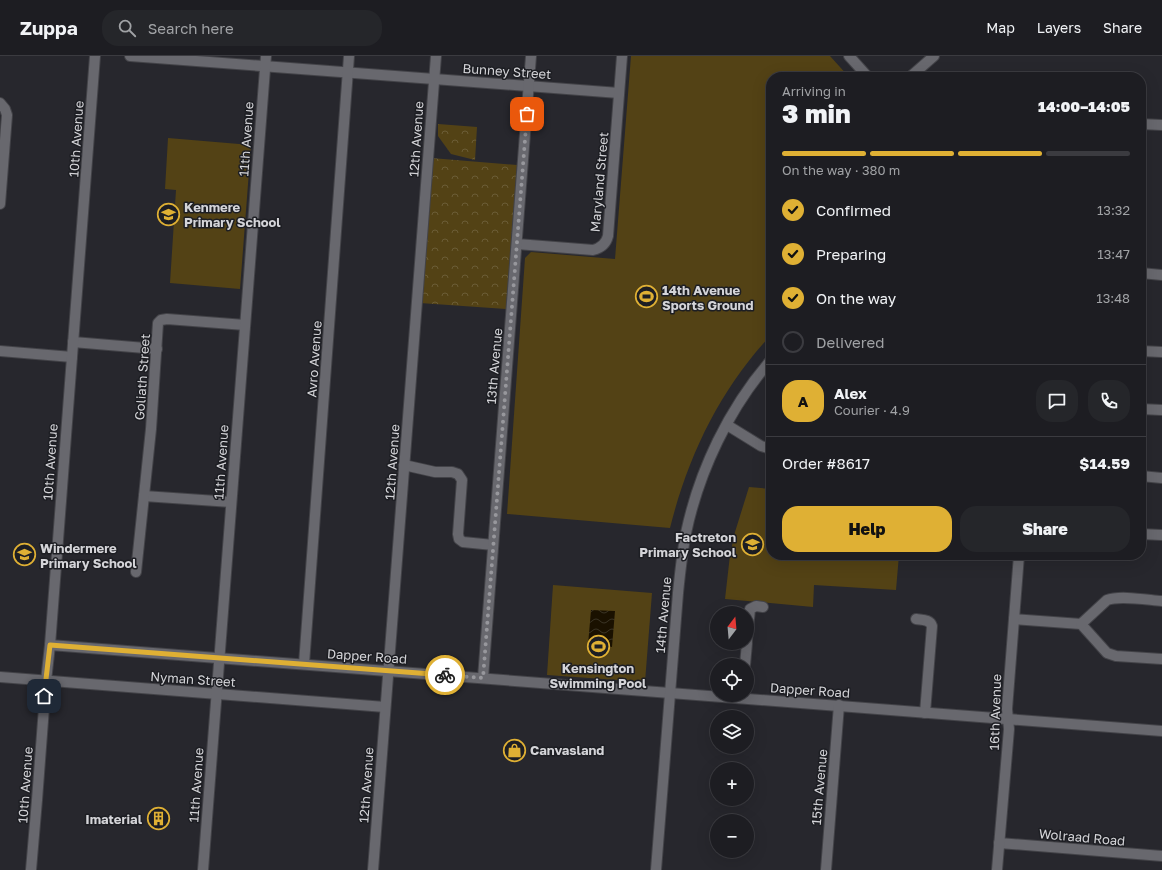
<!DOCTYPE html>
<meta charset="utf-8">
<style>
body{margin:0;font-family:"Golos Text",sans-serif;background:#25262a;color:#f1f3f6;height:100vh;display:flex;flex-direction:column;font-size:15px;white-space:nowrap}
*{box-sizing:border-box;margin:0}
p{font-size:13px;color:#a0a2a5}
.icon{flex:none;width:22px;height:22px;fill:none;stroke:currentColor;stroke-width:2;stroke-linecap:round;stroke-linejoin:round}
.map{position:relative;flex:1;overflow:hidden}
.panel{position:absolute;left:766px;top:16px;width:380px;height:488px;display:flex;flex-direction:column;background:#1d1d22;border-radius:16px;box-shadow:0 4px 16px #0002,0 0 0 1px #3b3b40}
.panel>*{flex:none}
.needle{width:26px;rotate:16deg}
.controls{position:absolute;left:710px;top:550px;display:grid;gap:8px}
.controls a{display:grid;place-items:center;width:44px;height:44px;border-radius:50%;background:#1d1d22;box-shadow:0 4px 16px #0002,0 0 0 1px #3b3b40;font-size:20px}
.pin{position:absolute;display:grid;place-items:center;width:34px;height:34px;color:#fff;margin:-17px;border-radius:8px;box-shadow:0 2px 6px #0006}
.courier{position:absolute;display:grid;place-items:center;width:40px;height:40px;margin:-20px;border:3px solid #dfb034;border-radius:50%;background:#fff;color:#222;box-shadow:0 1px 5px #0007}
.headline em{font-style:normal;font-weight:800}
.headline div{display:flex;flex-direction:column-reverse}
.headline{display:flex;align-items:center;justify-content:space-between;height:68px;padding:0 16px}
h1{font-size:26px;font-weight:800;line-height:30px}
.bar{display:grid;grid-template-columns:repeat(4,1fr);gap:6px 4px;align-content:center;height:48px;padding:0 16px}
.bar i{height:5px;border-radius:3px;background:#3b3b40}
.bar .current{background:#dfb034}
.bar p{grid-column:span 4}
.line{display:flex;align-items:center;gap:10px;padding:0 16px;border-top:1px solid #3b3b40}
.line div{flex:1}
.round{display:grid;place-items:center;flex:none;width:42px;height:42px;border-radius:16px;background:#25262a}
ol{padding:0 16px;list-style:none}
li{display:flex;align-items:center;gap:12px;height:44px}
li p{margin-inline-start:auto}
li .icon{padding:4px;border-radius:50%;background:#dfb034;color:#111;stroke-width:4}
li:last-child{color:#a0a2a5}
li i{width:22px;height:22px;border:2px solid #3b3b40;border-radius:50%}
.action{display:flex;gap:8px;margin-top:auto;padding:8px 16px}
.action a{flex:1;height:46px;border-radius:16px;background:#dfb034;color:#111;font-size:16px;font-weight:800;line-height:46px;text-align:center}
.action a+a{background:#25262a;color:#f1f3f6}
header{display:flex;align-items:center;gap:24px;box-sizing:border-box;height:56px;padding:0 20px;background:#1d1d22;border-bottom:1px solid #3b3b40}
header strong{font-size:19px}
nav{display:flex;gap:22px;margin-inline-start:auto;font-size:14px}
.search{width:280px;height:36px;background:#25262a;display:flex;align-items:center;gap:10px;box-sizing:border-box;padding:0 14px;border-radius:16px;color:#a0a2a5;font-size:15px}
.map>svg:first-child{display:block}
.park{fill:url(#park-crowns)}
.garden{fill:#534215}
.water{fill:url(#water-waves)}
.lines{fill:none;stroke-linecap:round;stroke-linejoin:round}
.minor-casing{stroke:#434348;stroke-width:12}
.minor{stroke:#68686e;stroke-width:10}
.done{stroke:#97979c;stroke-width:4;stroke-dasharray:0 7.2}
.route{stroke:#dfb034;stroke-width:5}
.labels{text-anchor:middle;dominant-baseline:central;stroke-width:3;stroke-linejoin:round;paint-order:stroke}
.street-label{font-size:13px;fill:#d4d4d8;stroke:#1d1e23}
.poi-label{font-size:13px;font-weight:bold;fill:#d4d4d8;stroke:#1d1e23;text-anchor:start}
</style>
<header>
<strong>Zuppa</strong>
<div class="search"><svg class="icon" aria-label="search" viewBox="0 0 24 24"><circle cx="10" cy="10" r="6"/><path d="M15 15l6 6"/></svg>Search here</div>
<nav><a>Map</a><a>Layers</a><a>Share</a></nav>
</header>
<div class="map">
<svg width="1162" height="814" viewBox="0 0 1162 814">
<defs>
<pattern id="park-crowns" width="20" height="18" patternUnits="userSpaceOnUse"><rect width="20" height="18" fill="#534215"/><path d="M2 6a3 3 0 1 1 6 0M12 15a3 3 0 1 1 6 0" fill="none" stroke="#6b5c36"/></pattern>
<pattern id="water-waves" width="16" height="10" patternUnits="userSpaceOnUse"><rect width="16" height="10" fill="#1a1100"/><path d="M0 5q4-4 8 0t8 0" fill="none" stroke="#3a3324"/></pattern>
</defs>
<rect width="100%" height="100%" fill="#27272d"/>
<g class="park">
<polygon points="438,68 477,71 475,104 451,98 438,80"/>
<polygon points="431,102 517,109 506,253 420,247"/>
</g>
<g class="garden">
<path d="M 631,0 L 830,0 L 849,21 L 771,21 L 771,279 C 720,333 688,400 670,472 L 507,458 L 525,202 L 531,196 L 615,203 Z"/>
<polygon points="168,82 251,89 240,233 170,227 176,134 165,133"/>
<polygon points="749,431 771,433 771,499 899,499 896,534 814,529 813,551 725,543 730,499 735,476"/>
<polygon points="553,529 652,537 645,626 547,619"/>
</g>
<polygon class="water" points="591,554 615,555 612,591 588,589"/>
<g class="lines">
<defs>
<g id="minor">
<polyline points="130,0 619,37"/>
<polyline points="849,0 868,21"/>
<polyline points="910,21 934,0"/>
<polyline points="0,47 5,53 7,59 0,148"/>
<polyline points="1141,68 1162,69"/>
<path d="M 517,188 L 593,194 C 601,192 606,188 608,180 L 622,0"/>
<polyline points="1141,217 1162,219"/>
<polyline points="73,286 157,293"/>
<polyline points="0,295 72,301"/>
<polyline points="1141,295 1162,296"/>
<polyline points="1141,353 1162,354"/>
<polyline points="727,369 761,390 771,393"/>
<polyline points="404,409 435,416 452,416 458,418 462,424 458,478 459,483 463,486 493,489"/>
<polyline points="1141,420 1162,422"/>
<polyline points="144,440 231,446"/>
<polyline points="1141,478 1162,479"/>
<polyline points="136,516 151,373 158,267 161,264 167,263 245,269"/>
<path d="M 916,563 C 922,564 930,563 932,570 L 925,657"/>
<polyline points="1014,563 1081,568 1107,597 1116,600 1162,603"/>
<path d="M 1081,568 L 1107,544 C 1120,539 1148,544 1162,545"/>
<polyline points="747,584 750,553 756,550 763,551"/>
<polyline points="50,589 1162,675"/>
<polyline points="304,608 349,0"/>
<polyline points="745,609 747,587"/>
<polyline points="0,621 385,651"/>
<polyline points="483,622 531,0"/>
<polyline points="999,787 1162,800"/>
<polyline points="31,814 37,744 46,625 50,589 95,0"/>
<polyline points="203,814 266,0"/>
<polyline points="373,814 436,0"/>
<path d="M 656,814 L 678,537 C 680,517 682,497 686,477 C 699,415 729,352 771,304"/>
<polyline points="826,814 839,649"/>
<polyline points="997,814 1009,673 1007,653 1019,499"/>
</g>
</defs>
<use href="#minor" class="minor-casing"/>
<use href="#minor" class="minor"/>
</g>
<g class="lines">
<polyline class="done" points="445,619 483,622 527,58"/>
<polyline class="route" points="44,640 50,589 445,619"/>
</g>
<defs>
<symbol id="school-ring" viewBox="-11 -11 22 22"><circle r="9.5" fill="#1d1e23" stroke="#dfb034" stroke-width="1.5"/><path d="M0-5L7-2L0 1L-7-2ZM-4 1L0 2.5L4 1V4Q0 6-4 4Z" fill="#dfb034"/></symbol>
<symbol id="stadium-ring" viewBox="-11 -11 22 22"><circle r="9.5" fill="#1d1e23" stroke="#dfb034" stroke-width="1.5"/><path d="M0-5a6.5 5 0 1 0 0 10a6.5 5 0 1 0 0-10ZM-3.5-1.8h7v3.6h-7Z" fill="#dfb034"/></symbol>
<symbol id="shop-ring" viewBox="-11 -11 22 22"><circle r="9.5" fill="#1d1e23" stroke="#dfb034" stroke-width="1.5"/><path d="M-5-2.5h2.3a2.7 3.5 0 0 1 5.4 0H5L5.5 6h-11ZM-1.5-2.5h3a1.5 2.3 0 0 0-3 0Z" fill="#dfb034"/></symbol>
<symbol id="building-ring" viewBox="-11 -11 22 22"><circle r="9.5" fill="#1d1e23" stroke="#dfb034" stroke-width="1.5"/><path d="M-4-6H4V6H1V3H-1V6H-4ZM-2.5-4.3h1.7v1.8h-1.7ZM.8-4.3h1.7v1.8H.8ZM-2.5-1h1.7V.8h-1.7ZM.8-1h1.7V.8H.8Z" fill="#dfb034"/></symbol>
</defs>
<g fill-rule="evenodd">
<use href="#school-ring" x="156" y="146" width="25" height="25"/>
<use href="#stadium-ring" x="634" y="228" width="25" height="25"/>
<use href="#school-ring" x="740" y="476" width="25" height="25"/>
<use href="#school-ring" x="12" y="486" width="25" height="25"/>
<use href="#stadium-ring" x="586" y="578" width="25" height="25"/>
<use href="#shop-ring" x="502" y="682" width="25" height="25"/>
<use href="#building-ring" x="146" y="750" width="25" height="25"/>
</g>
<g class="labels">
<g class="street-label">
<text transform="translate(507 15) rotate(4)">Bunney Street</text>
<text transform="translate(76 83) rotate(-86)">10th Avenue</text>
<text transform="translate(246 83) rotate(-86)">11th Avenue</text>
<text transform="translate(416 83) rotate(-86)">12th Avenue</text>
<text transform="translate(599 126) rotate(-85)">Maryland Street</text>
<text transform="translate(314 303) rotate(-86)">Avro Avenue</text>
<text transform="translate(494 310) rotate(-85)">13th Avenue</text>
<text transform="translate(142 321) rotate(-86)">Goliath Street</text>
<text transform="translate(50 406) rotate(-86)">10th Avenue</text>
<text transform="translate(221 406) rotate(-86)">11th Avenue</text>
<text transform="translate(392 406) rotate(-86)">12th Avenue</text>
<text transform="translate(663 559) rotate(-85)">14th Avenue</text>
<text transform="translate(367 600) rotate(4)">Dapper Road</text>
<text transform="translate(193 623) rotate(4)">Nyman Street</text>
<text transform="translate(810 634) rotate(4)">Dapper Road</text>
<text transform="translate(995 656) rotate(-88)">16th Avenue</text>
<text transform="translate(25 729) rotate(-86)">10th Avenue</text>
<text transform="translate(196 729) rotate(-86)">11th Avenue</text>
<text transform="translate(366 729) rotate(-86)">12th Avenue</text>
<text transform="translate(819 731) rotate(-85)">15th Avenue</text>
<text transform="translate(1082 781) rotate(5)">Wolraad Road</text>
</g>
<g class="poi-label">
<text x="184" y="151">Kenmere<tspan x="184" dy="15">Primary School</tspan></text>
<text x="662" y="234">14th Avenue<tspan x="662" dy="15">Sports Ground</tspan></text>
<text x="736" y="481" text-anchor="end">Factreton<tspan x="736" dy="15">Primary School</tspan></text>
<text x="40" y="492">Windermere<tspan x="40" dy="15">Primary School</tspan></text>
<text x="598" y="612" text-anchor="middle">Kensington<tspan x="598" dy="15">Swimming Pool</tspan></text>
<text x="530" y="694">Canvasland</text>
<text x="142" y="763" text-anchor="end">Imaterial</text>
</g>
</g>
</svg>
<div class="controls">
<a><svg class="needle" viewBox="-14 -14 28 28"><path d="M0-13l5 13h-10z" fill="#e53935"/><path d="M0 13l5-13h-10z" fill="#a0a2a5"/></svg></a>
<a><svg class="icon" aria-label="locate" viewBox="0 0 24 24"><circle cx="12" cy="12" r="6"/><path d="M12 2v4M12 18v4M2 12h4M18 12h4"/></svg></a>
<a><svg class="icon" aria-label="layers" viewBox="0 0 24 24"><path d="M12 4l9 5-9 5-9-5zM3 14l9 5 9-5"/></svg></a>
<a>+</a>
<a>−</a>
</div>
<div class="pin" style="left:527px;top:58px;background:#ea580c"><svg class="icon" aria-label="bag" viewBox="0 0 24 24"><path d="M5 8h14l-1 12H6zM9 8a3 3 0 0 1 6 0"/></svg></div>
<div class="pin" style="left:44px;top:640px;background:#1f2937"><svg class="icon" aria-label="home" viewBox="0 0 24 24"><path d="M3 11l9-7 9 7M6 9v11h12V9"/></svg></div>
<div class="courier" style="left:445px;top:619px"><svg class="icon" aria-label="bike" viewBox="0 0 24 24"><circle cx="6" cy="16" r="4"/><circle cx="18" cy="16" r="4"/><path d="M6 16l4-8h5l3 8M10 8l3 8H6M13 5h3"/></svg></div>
<section class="panel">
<div class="headline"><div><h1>3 min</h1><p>Arriving in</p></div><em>14:00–14:05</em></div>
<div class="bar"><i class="current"></i><i class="current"></i><i class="current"></i><i></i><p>On the way · 380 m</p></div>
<ol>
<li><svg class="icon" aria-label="check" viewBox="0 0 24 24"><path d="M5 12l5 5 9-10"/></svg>Confirmed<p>13:32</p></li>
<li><svg class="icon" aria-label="check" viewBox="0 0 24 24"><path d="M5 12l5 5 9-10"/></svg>Preparing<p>13:47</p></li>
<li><svg class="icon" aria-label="check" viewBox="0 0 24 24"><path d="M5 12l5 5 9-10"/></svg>On the way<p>13:48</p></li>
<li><i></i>Delivered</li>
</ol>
<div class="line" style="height:72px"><b class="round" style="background:#dfb034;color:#111">A</b><div><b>Alex</b><p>Courier · 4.9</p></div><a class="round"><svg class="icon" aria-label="chat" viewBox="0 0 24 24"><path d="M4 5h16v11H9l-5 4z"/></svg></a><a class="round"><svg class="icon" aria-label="phone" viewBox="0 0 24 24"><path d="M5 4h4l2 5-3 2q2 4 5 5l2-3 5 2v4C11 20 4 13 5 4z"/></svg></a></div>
<div class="line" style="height:52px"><div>Order #8617</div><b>$14.59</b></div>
<div class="action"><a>Help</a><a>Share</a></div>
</section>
</div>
